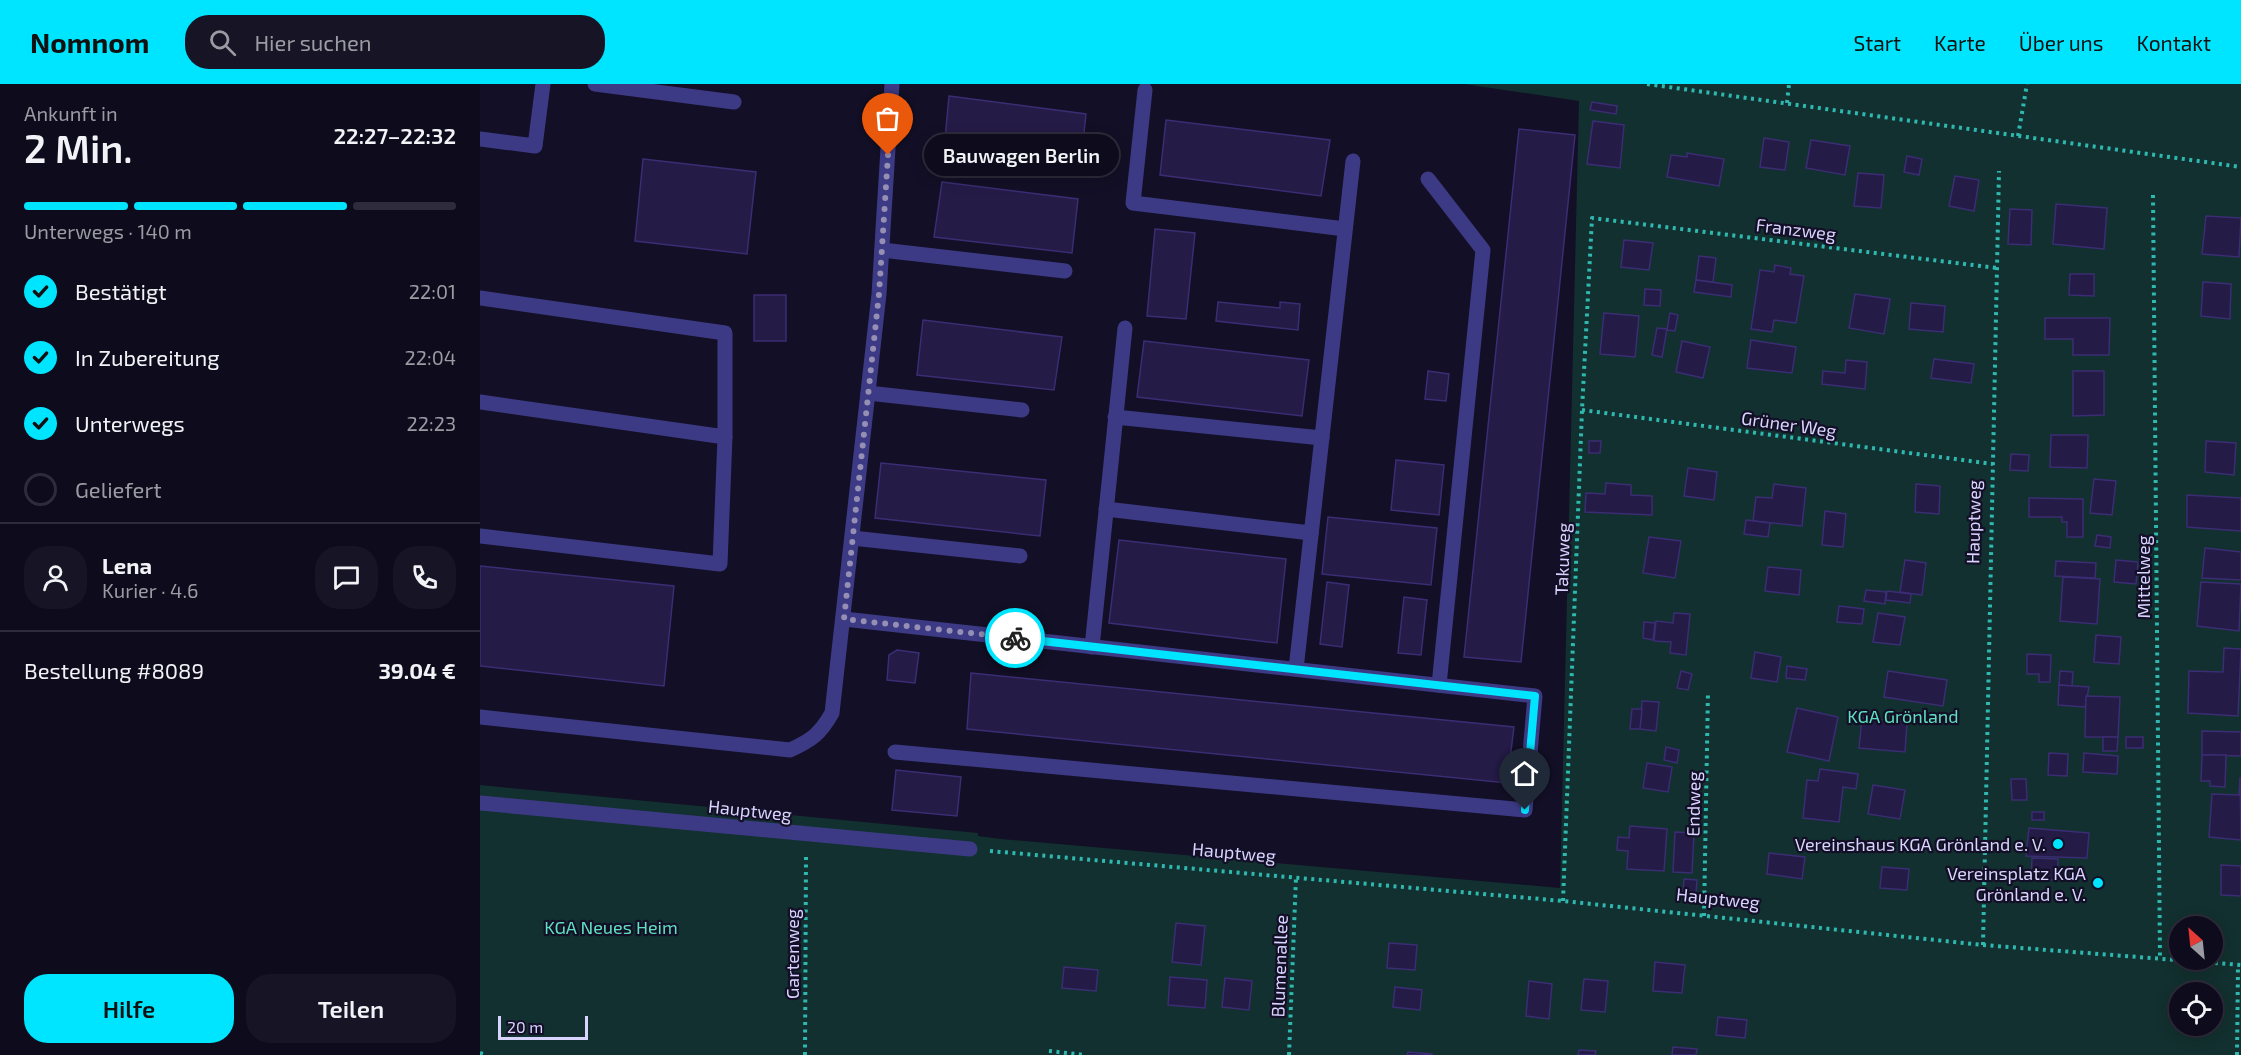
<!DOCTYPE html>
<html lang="de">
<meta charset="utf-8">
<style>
body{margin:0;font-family:"Exo 2",sans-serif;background:#171425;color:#f1f3f6;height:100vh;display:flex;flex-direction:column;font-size:22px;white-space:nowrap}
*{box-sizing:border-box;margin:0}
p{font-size:20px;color:#9b9ba3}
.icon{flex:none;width:33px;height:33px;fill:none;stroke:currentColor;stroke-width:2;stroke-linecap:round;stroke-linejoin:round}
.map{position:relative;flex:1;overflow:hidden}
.side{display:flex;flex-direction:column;background:#0e0b1c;width:480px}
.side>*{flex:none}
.needle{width:39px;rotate:333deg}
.tools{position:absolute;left:1689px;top:832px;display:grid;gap:12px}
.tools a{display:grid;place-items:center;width:54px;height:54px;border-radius:50%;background:#0e0b1c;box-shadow:0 3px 15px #0003,0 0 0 2px #2e2b3b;font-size:30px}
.scale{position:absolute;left:18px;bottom:15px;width:90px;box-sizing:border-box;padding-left:6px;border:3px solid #d9d4ff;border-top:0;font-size:16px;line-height:21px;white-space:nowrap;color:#d9d4ff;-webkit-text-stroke:4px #130f26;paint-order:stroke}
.pin{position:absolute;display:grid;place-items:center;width:51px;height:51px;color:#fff;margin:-62px -26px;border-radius:50% 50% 50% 0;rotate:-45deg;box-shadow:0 0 6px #0007}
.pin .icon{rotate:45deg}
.courier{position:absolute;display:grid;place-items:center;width:60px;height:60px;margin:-30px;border:4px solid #00e5ff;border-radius:50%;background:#fff;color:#222;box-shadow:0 2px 8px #0007}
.bubble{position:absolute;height:42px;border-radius:21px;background:#0e0b1c;box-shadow:0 3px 15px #0003,0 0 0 2px #2e2b3b;font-size:20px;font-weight:600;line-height:42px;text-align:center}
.overview em{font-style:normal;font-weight:600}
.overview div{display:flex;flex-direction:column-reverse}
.overview{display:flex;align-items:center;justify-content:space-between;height:102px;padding:0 24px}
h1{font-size:39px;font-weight:600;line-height:45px}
.bar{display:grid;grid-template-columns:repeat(4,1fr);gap:9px 6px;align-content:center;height:72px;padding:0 24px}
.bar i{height:8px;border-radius:4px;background:#2e2b3b}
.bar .current{background:#00e5ff}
.bar p{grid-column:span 4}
.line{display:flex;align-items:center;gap:15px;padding:0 24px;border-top:2px solid #2e2b3b}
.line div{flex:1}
.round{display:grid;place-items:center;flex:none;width:63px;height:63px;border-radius:24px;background:#171425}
ol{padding:0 24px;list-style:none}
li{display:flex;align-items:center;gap:18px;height:66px}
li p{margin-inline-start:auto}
li .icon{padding:6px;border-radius:50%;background:#00e5ff;color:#111;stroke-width:4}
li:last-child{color:#9b9ba3}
li i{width:33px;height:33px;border:3px solid #2e2b3b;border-radius:50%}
.primary-button{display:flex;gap:12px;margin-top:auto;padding:12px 24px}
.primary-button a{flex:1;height:69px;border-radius:24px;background:#00e5ff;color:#111;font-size:24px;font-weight:600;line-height:69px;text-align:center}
.primary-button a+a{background:#171425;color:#f1f3f6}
header{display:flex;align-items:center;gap:36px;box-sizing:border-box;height:84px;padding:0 30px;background:#00e5ff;color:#111}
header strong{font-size:28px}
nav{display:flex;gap:33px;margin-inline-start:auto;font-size:21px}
.search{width:420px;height:54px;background:#171425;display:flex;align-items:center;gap:15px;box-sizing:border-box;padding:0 21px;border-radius:24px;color:#9b9ba3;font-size:22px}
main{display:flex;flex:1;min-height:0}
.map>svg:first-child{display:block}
.green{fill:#12302f;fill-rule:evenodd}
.building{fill:#241b47;stroke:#3b2d73;stroke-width:1.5}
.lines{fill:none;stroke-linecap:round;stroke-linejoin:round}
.path{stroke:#2fb8b0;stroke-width:4;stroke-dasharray:3 4.5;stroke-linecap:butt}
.minor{stroke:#3d3a85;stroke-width:15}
.done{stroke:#948fb3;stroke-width:6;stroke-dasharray:0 10.8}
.route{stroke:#00e5ff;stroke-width:8}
.poi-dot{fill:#00e5ff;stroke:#130f26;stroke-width:2}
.labels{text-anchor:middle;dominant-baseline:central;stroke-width:4.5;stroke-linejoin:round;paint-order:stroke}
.street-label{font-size:18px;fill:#d9d4ff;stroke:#130f26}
.park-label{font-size:18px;fill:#5fe0c0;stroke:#130f26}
.poi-label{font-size:18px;fill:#d9d4ff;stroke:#130f26;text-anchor:end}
</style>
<header>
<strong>Nomnom</strong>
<div class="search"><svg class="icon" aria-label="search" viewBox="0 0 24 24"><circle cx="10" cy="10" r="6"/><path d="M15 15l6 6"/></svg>Hier suchen</div>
<nav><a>Start</a><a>Karte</a><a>Über uns</a><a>Kontakt</a></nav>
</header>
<main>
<section class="side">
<div class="overview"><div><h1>2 Min.</h1><p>Ankunft in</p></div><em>22:27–22:32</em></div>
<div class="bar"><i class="current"></i><i class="current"></i><i class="current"></i><i></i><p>Unterwegs · 140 m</p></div>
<ol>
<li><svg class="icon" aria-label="check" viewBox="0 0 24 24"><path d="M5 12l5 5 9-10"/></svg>Bestätigt<p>22:01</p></li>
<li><svg class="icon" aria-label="check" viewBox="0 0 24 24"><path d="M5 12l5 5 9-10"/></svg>In Zubereitung<p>22:04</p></li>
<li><svg class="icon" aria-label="check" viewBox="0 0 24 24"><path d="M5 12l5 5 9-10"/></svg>Unterwegs<p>22:23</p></li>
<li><i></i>Geliefert</li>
</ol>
<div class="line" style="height:108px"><a class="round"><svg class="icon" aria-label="person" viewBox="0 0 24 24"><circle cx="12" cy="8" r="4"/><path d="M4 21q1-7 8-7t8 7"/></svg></a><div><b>Lena</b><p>Kurier · 4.6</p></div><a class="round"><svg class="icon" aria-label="chat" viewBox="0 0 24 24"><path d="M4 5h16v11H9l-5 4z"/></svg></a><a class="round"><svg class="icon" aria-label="phone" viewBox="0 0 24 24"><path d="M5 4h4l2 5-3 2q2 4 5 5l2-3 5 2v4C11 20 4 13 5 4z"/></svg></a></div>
<div class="line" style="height:78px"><div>Bestellung #8089</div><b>39.04 €</b></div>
<div class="primary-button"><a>Hilfe</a><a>Teilen</a></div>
</section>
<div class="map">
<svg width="1761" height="971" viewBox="0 0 1761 971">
<rect width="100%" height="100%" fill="#130f26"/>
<path class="green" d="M 984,0 L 1761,0 L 1761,971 L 0,971 L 0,701 L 498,749 L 498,752 L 521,755 L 1080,804 L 1099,17 ZM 1700,843 L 1732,843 L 1732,876 L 1700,876 ZM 1700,909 L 1732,909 L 1732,942 L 1700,942 Z"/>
<g class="building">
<polygon points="469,12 606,30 600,86 464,66"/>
<polygon points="1112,18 1137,22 1136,30 1110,26"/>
<polygon points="686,36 850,56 841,112 680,91"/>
<polygon points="1113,37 1144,41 1140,84 1107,80"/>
<polygon points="1039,45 1095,51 1041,578 984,573"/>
<polygon points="1284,54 1309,58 1305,86 1280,83"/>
<polygon points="1331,56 1370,62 1365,91 1326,84"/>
<polygon points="1207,69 1244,75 1239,102 1187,93 1191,71 1207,73"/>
<polygon points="1427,72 1442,75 1439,91 1424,88"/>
<polygon points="163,75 276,88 267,170 155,157"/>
<polygon points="1378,89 1404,91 1401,124 1374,122"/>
<polygon points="1475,92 1499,96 1494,127 1469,122"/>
<polygon points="462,98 598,115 592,169 454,153"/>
<polygon points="1576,120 1627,124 1624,165 1573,160"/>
<polygon points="1530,125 1552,126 1551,161 1528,160"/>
<polygon points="1726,132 1761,134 1759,173 1722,170"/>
<polygon points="675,145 715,149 706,235 667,232"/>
<polygon points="1144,156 1173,159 1169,186 1141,183"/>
<polygon points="1219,172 1236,174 1233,198 1216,196"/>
<polygon points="1295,181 1311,184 1310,190 1324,192 1316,239 1294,236 1292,248 1271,245 1280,186 1294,188"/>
<polygon points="1590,190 1614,190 1614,212 1589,211"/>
<polygon points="1216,196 1252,201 1251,213 1214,208"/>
<polygon points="1723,198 1751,200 1750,235 1721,232"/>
<polygon points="1165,205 1181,206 1180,222 1164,221"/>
<polygon points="1375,210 1410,215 1404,250 1369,244"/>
<rect x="274" y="211" width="32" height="46"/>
<polygon points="738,218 800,224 800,218 820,220 818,246 736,237"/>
<polygon points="1431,219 1465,222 1463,248 1429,245"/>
<polygon points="1124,229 1159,232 1155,273 1120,270"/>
<polygon points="1190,229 1198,231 1195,247 1187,246"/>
<polygon points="1565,234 1630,234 1629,271 1593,271 1593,255 1565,255"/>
<polygon points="443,236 582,253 574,306 437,291"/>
<polygon points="1177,244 1187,245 1182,273 1172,271"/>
<polygon points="1271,256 1316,263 1312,289 1267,284"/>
<polygon points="664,257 829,276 822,332 657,313"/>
<polygon points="1202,257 1230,263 1223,294 1196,288"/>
<polygon points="1454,275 1494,280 1491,299 1451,294"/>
<polygon points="1366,276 1387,278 1385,305 1342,300 1343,287 1365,289"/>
<polygon points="948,287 969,290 966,317 945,315"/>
<polygon points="1593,287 1624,287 1624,331 1593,332"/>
<polygon points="1571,351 1608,351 1607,384 1570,383"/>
<polygon points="1109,357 1121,357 1120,369 1109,369"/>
<polygon points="1726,357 1756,359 1754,391 1725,388"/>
<polygon points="1531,370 1549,371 1548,387 1530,386"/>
<polygon points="916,376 964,381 959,431 911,426"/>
<polygon points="401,379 566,396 560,452 395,434"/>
<polygon points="1208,384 1237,388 1234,416 1204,412"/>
<polygon points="1614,395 1636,397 1632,431 1610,429"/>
<polygon points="1126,399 1151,401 1151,411 1172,412 1172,431 1105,428 1106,409 1125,410"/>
<polygon points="1294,400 1326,404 1322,442 1273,437 1276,413 1292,414"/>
<polygon points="1436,400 1460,402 1459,430 1435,428"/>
<polygon points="1707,411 1761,414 1761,447 1707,443"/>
<polygon points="1549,414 1603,415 1603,453 1587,453 1587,438 1582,438 1582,433 1549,433"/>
<polygon points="1345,427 1366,430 1363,463 1342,461"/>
<polygon points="848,433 957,444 951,501 842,490"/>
<polygon points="1266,436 1290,439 1288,453 1264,450"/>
<polygon points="1617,451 1631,453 1630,464 1615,462"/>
<polygon points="1169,453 1201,457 1195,494 1163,489"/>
<polygon points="639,456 806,475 797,559 629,539"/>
<polygon points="1725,464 1761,468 1761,496 1722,494"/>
<polygon points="1425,476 1446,479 1442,511 1420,508"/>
<polygon points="1636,476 1658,478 1656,500 1634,498"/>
<polygon points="1576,477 1616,479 1615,494 1575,492"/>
<polygon points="0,482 194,502 184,602 0,582"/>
<polygon points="1288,483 1321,486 1319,511 1285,507"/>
<polygon points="1583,493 1620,495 1617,540 1580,537"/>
<polygon points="847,498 869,501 862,563 840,560"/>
<polygon points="1721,498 1761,500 1759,547 1717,542"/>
<polygon points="1386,506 1406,508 1405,520 1384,517"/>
<polygon points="1407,507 1431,510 1430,519 1406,516"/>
<polygon points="924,513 947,516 941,571 918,569"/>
<polygon points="1359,522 1384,525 1382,540 1357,538"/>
<polygon points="1194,529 1210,530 1206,571 1190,569 1191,558 1174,557 1176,537 1193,539"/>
<polygon points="1398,529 1425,533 1420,561 1393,558"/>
<polygon points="1164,538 1175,539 1173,556 1163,554"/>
<polygon points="1616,551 1641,553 1639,580 1614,578"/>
<polygon points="1744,564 1761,565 1758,632 1708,629 1709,587 1743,588"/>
<polygon points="417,566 439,569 435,599 407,596 409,571"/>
<polygon points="1275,568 1301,573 1297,598 1271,594"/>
<polygon points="1547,570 1571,571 1570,598 1559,598 1559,590 1547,590"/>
<polygon points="1307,582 1327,585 1325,596 1306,594"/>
<polygon points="1201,587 1212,590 1208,606 1197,604"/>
<polygon points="1408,587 1467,596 1463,622 1404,613"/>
<polygon points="1580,587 1593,588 1592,602 1579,601"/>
<polygon points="491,589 1034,643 1027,699 487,645"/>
<polygon points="1579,601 1609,603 1605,623 1578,621"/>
<polygon points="1606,612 1640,613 1638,653 1605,653"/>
<polygon points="1162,617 1179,618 1176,647 1160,645"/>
<polygon points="1317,624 1358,633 1349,677 1307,668"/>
<polygon points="1152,625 1162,625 1160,645 1150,645"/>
<polygon points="1382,634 1427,638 1425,668 1379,664"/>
<polygon points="1722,647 1761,648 1761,672 1722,671"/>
<polygon points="1623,653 1638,653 1637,667 1623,667"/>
<rect x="1646" y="653" width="17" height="11"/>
<polygon points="1186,663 1199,666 1197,679 1184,676"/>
<polygon points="1569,669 1588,670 1587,692 1568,691"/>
<polygon points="1604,669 1638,672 1637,690 1603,688"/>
<polygon points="1722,671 1746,671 1745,703 1730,702 1730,697 1721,697"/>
<polygon points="1167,679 1192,683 1188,708 1163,704"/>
<polygon points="1340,685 1378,690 1376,705 1363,703 1359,738 1323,734 1327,696 1338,697"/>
<polygon points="416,686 481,693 477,732 412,726"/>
<polygon points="1760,693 1761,756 1729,753 1732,710 1759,711"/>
<polygon points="1531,695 1546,695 1547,716 1532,716"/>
<polygon points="1393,701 1425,706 1420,735 1388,730"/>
<rect x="1552" y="728" width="12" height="8"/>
<polygon points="1150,742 1187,745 1184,787 1147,785 1148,767 1137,766 1138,753 1149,754"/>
<polygon points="1549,744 1609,749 1607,774 1546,772"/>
<polygon points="1195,748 1214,749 1212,789 1193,788"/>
<polygon points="1289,769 1325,773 1322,795 1287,790"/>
<polygon points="1552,774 1578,775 1577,796 1551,795"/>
<polygon points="1741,781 1761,782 1761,812 1741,811"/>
<polygon points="1402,783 1429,785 1427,806 1400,804"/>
<polygon points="1204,795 1217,796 1216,809 1203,808"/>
<polygon points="696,839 725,842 721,881 692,878"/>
<polygon points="909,859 937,861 935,886 907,884"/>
<polygon points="1175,878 1205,881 1202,909 1173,907"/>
<polygon points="584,883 618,886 616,907 582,904"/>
<polygon points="690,893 727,896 725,924 688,921"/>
<polygon points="745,894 772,897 769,926 742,923"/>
<polygon points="1104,895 1128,897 1125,928 1101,926"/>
<polygon points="1049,897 1072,900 1069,935 1046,932"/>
<polygon points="915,903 942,906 940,926 913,923"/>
<polygon points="1238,933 1267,936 1265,954 1236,951"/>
<polygon points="1193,963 1217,965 1216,971 1192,971"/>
<polygon points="1099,966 1116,967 1115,971 1098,971"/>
<polygon points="928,968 952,970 952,971 927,971"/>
</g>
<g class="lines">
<g class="path">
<polyline points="1167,0 1761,83"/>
<polyline points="1307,19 1309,0"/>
<polyline points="1538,52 1547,0"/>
<polyline points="1673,111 1680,875"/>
<polyline points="1102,326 1513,380"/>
<polyline points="510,767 1083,817 1503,861 1761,881"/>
<polyline points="1083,817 1102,326 1112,134 1517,184"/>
<polyline points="1224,832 1228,607"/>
<polyline points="1503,861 1519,87"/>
<polyline points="569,967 605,971"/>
<polyline points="0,969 6,971"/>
<polyline points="325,971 326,773"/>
<polyline points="809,971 816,793"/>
<polyline points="1757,971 1758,881"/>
</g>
<g class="minor">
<polyline points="115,0 254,18"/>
<polyline points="665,6 653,119 865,145"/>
<polyline points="0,55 55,62 63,0"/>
<polyline points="948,95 1003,166 959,601"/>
<polyline points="402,166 585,187"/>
<polyline points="0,214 245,249 245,353"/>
<polyline points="388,309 542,326"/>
<polyline points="0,318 245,353 240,480 0,452"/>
<polyline points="635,333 842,354"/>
<polyline points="626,425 831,449"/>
<polyline points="372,454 540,472"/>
<polyline points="364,535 1055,612 1045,726 415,668"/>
<polyline points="612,563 645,244"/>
<polyline points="816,585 873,77"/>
<path d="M 0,633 L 310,666 C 332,656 340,650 352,629 L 399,210 L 412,0"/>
<polyline points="0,719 490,765"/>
</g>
</g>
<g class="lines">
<polyline class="done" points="408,71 399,210 364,535 535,554"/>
<polyline class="route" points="535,554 1055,612 1045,726"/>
</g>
<g class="poi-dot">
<circle cx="1578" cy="760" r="6"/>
<circle cx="1618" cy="799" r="6"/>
</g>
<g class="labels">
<g class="street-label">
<text transform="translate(1316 145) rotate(7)">Franzweg</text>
<text transform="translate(1309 340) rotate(8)">Grüner Weg</text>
<text transform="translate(1493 438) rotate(-89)">Hauptweg</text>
<text transform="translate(1082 475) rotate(-88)">Takuweg</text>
<text transform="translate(1663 493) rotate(-90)">Mittelweg</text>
<text transform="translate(1213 720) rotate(-89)">Endweg</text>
<text transform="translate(270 726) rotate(6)">Hauptweg</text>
<text transform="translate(754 768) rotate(5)">Hauptweg</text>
<text transform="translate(1238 814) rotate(6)">Hauptweg</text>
<text transform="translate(312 870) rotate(-90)">Gartenweg</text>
<text transform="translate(799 882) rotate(-88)">Blumenallee</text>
</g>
<g class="park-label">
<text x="1423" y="632">KGA Grönland</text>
<text x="131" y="843">KGA Neues Heim</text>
</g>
<g class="poi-label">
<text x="1566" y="760">Vereinshaus KGA Grönland e. V.</text>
<text x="1606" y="789">Vereinsplatz KGA<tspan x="1606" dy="21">Grönland e. V.</tspan></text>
</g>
</g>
</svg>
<div class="tools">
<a><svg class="needle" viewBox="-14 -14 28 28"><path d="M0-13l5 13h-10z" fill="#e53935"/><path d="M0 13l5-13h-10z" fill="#9b9ba3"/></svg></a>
<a><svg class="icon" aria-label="locate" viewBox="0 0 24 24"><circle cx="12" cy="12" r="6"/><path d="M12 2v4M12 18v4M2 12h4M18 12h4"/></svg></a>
</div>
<div class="scale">20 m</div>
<div class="pin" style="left:408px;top:71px;background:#ea580c"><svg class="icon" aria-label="bag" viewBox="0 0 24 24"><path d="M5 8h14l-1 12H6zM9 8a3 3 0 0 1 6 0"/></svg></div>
<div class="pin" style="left:1045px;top:726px;background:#1f2937"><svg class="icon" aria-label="home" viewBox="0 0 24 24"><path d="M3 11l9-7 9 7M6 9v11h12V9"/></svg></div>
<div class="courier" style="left:535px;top:554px"><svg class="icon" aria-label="bike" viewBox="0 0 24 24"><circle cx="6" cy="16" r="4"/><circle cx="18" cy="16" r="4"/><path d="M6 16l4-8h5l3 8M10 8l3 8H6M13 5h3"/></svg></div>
<div class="bubble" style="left:444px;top:50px;width:195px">Bauwagen Berlin</div>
</div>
</main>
